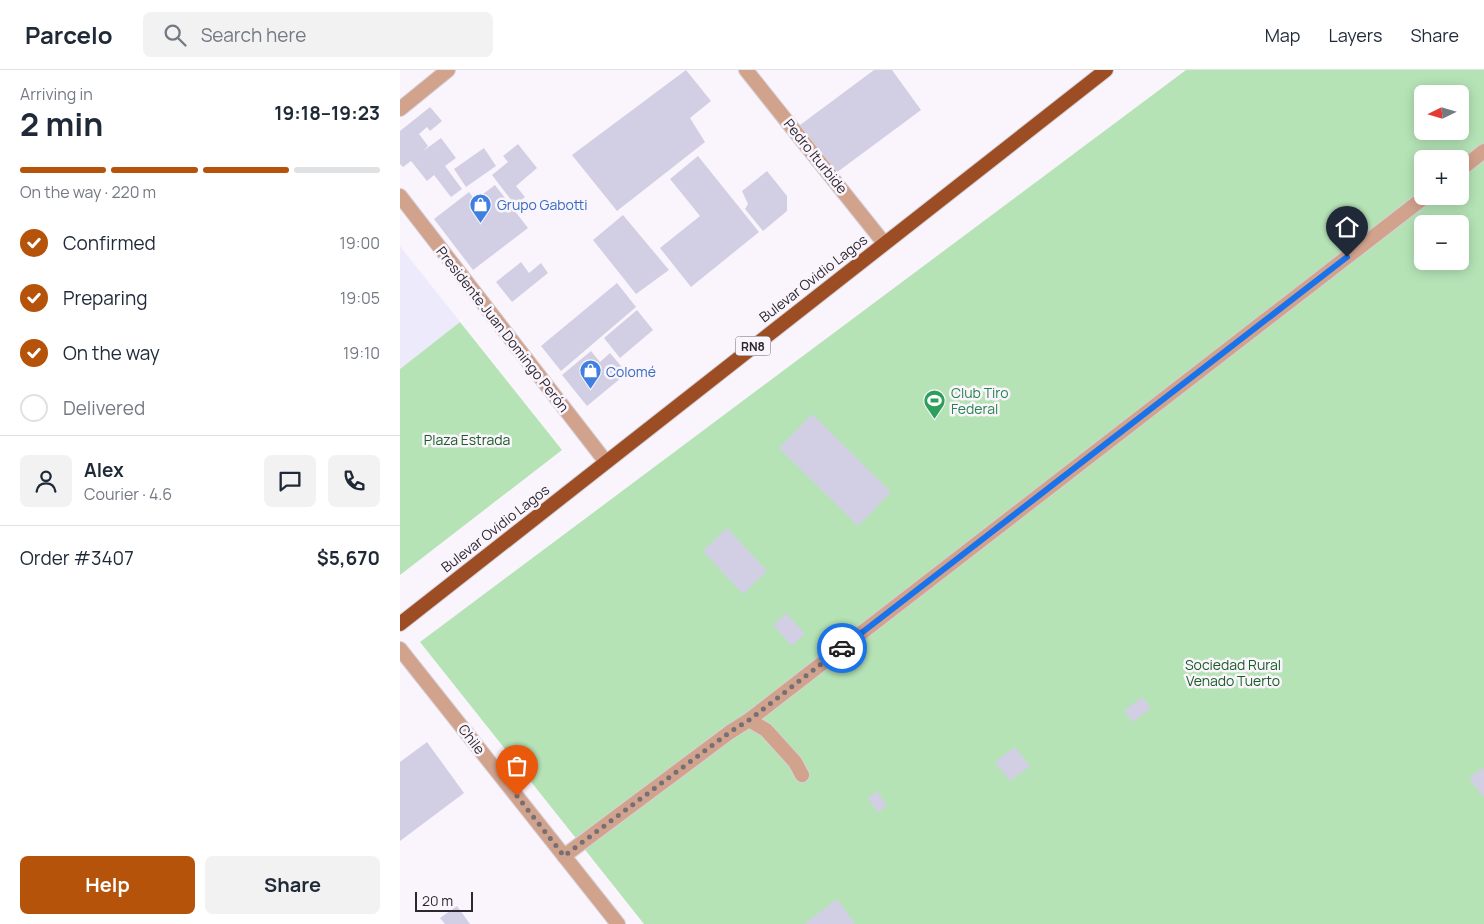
<!DOCTYPE html>
<meta charset="utf-8">
<style>
body{margin:0;font-family:Manrope,sans-serif;background:#f2f2f3;color:#1f2937;height:100vh;display:flex;flex-direction:column;font-size:19px;white-space:nowrap}
*{box-sizing:border-box;margin:0}
p{font-size:16px;color:#747a83}
.icon{flex:none;width:28px;height:28px;fill:none;stroke:currentColor;stroke-width:2;stroke-linecap:round;stroke-linejoin:round}
.map{position:relative;flex:1;overflow:hidden}
.panel{display:flex;flex-direction:column;background:#fff;width:400px}
.panel>*{flex:none}
.needle{width:32px;rotate:265deg}
.fabs{position:absolute;left:1014px;top:15px;display:grid;gap:10px}
.fabs a{display:grid;place-items:center;width:55px;height:55px;border-radius:8px;background:#fff;box-shadow:0 2px 12px #0003;font-size:25px}
.scale{position:absolute;left:15px;bottom:12px;width:58px;box-sizing:border-box;padding-left:5px;border:2px solid #2d2830;border-top:0;font-size:14px;line-height:18px;white-space:nowrap;color:#2d2830;-webkit-text-stroke:4px #faf5fc;paint-order:stroke}
.pin{position:absolute;display:grid;place-items:center;width:42px;height:42px;color:#fff;margin:-51px -21px;border-radius:50% 50% 50% 0;rotate:-45deg;box-shadow:0 0 5px #0007}
.pin .icon{rotate:45deg}
.courier{position:absolute;display:grid;place-items:center;width:50px;height:50px;margin:-25px;border:4px solid #1a73e8;border-radius:50%;background:#fff;color:#222;box-shadow:0 1px 6px #0007}
.summary em{font-style:normal;font-weight:700}
.summary div{display:flex;flex-direction:column-reverse}
.summary{display:flex;align-items:center;justify-content:space-between;height:85px;padding:0 20px}
h1{font-size:32px;font-weight:700;line-height:38px}
.bar{display:grid;grid-template-columns:repeat(4,1fr);gap:8px 5px;align-content:center;height:60px;padding:0 20px}
.bar i{height:6px;border-radius:4px;background:#e0e1e3}
.bar .on{background:#b45309}
.bar p{grid-column:span 4}
.line{display:flex;align-items:center;gap:12px;padding:0 20px;border-top:1px solid #e0e1e3}
.line div{flex:1}
.round{display:grid;place-items:center;flex:none;width:52px;height:52px;border-radius:8px;background:#f2f2f3}
ol{padding:0 20px;list-style:none}
li{display:flex;align-items:center;gap:15px;height:55px}
li p{margin-inline-start:auto}
li .icon{padding:5px;border-radius:50%;background:#b45309;color:#fff;stroke-width:4}
li:last-child{color:#747a83}
li i{width:28px;height:28px;border:2px solid #e0e1e3;border-radius:50%}
.primary-button{display:flex;gap:10px;margin-top:auto;padding:10px 20px}
.primary-button a{flex:1;height:58px;border-radius:8px;background:#b45309;color:#fff;font-size:20px;font-weight:700;line-height:58px;text-align:center}
.primary-button a+a{background:#f2f2f3;color:#1f2937}
header{display:flex;align-items:center;gap:30px;box-sizing:border-box;height:70px;padding:0 25px;background:#fff;border-bottom:1px solid #e0e1e3}
header strong{font-size:24px}
nav{display:flex;gap:28px;margin-inline-start:auto;font-size:18px}
.search{width:350px;height:45px;background:#f2f2f3;display:flex;align-items:center;gap:12px;box-sizing:border-box;padding:0 18px;border-radius:8px;color:#747a83;font-size:19px}
main{display:flex;flex:1;min-height:0}
.map>svg:first-child{display:block}
.commercial{fill:#edeafc}
.green{fill:#b5e3b6;fill-rule:evenodd}
.building{fill:#d2cfe4}
.lines{fill:none;stroke-linecap:round;stroke-linejoin:round}
.minor-casing{stroke:#d5d0d7;stroke-width:16}
.trunk-casing{stroke:#d5d0d7;stroke-width:16}
.minor{stroke:#d1a28c;stroke-width:14}
.trunk{stroke:#9c4d24;stroke-width:14}
.done{stroke:#757077;stroke-width:5;stroke-dasharray:0 9}
.route{stroke:#1a73e8;stroke-width:6}
.labels{text-anchor:middle;dominant-baseline:central;stroke-width:5;stroke-linejoin:round;paint-order:stroke}
.shield{fill:#faf5fc;stroke:#6a666d;stroke-width:1}
.shield-label{font-size:12px;font-weight:bold;fill:#2d2830}
.street-label{font-size:14px;fill:#2d2830;stroke:#faf5fc}
.shop-label{font-size:14px;fill:#366cbe;stroke:#faf5fc;text-anchor:start}
.leisure-label{font-size:14px;fill:#27864d;stroke:#faf5fc;text-anchor:start}
.park-label{font-size:14px;fill:#195d23;stroke:#faf5fc}
</style>
<header>
<strong>Parcelo</strong>
<div class="search"><svg class="icon" aria-label="search" viewBox="0 0 24 24"><circle cx="10" cy="10" r="6"/><path d="M15 15l6 6"/></svg>Search here</div>
<nav><a>Map</a><a>Layers</a><a>Share</a></nav>
</header>
<main>
<section class="panel">
<div class="summary"><div><h1>2 min</h1><p>Arriving in</p></div><em>19:18–19:23</em></div>
<div class="bar"><i class="on"></i><i class="on"></i><i class="on"></i><i></i><p>On the way · 220 m</p></div>
<ol>
<li><svg class="icon" aria-label="check" viewBox="0 0 24 24"><path d="M5 12l5 5 9-10"/></svg>Confirmed<p>19:00</p></li>
<li><svg class="icon" aria-label="check" viewBox="0 0 24 24"><path d="M5 12l5 5 9-10"/></svg>Preparing<p>19:05</p></li>
<li><svg class="icon" aria-label="check" viewBox="0 0 24 24"><path d="M5 12l5 5 9-10"/></svg>On the way<p>19:10</p></li>
<li><i></i>Delivered</li>
</ol>
<div class="line" style="height:90px"><a class="round"><svg class="icon" aria-label="person" viewBox="0 0 24 24"><circle cx="12" cy="8" r="4"/><path d="M4 21q1-7 8-7t8 7"/></svg></a><div><b>Alex</b><p>Courier · 4.6</p></div><a class="round"><svg class="icon" aria-label="chat" viewBox="0 0 24 24"><path d="M4 5h16v11H9l-5 4z"/></svg></a><a class="round"><svg class="icon" aria-label="phone" viewBox="0 0 24 24"><path d="M5 4h4l2 5-3 2q2 4 5 5l2-3 5 2v4C11 20 4 13 5 4z"/></svg></a></div>
<div class="line" style="height:65px"><div>Order #3407</div><b>$5,670</b></div>
<div class="primary-button"><a>Help</a><a>Share</a></div>
</section>
<div class="map">
<svg width="1084" height="854" viewBox="0 0 1084 854">
<rect width="100%" height="100%" fill="#faf5fc"/>
<polygon class="commercial" points="0,176 60,252 0,299"/>
<g class="green">
<path d="M 786,0 L 1084,0 L 1084,854 L 244,854 L 20,572 ZM 1022,24 L 1060,24 L 1060,61 L 1022,61 ZM 1022,89 L 1060,89 L 1060,126 L 1022,126 ZM 1022,154 L 1060,154 L 1060,191 L 1022,191 Z"/>
<polygon points="60,252 162,380 0,505 0,299"/>
</g>
<g class="building">
<polygon points="286,0 311,31 290,48 305,72 217,141 172,85"/>
<polygon points="474,0 492,0 521,40 432,106 396,58"/>
<polygon points="30,37 42,51 30,61 27,57 19,64 28,76 23,81 41,68 56,88 45,96 62,119 51,127 34,105 27,111 11,91 3,97 0,94 0,61"/>
<polygon points="118,74 137,98 116,116 125,127 115,135 92,105 108,92 103,86"/>
<polygon points="84,78 96,96 66,117 54,99"/>
<polygon points="298,86 359,162 291,217 260,178 300,146 270,109"/>
<polygon points="367,101 387,126 387,141 363,161 345,139 348,134 342,121"/>
<polygon points="95,115 128,158 73,200 34,149 69,122 75,130"/>
<polygon points="223,145 269,200 236,224 193,170"/>
<polygon points="121,192 129,203 141,193 148,203 112,232 96,212"/>
<polygon points="217,213 236,237 161,301 141,276"/>
<polygon points="237,240 253,260 220,288 204,268"/>
<polygon points="191,281 200,292 210,283 227,303 187,336 162,305"/>
<polygon points="412,344 491,422 458,456 379,378"/>
<polygon points="327,458 367,501 343,524 303,481"/>
<polygon points="386,543 405,564 392,576 373,555"/>
<polygon points="742,627 751,638 733,652 724,641"/>
<polygon points="27,672 64,723 0,771 0,692"/>
<polygon points="615,677 630,696 610,711 595,692"/>
<polygon points="1082,698 1084,700 1084,728 1069,708"/>
<polygon points="477,721 487,736 478,743 468,728"/>
<polygon points="437,829 455,854 404,854"/>
<polygon points="57,836 70,854 45,854 40,848"/>
</g>
<g class="lines">
<defs>
<g id="minor">
<polyline points="346,0 484,173"/>
<polyline points="0,39 48,0"/>
<polyline points="1060,100 1084,81"/>
<polyline points="0,126 206,392"/>
<polyline points="0,579 218,854"/>
<polyline points="349,650 1026,126"/>
<polyline points="164,786 330,662 349,650 366,660 395,692 402,705"/>
</g>
<polyline id="trunk" points="0,554 706,0"/>
</defs>
<use href="#minor" class="minor-casing"/>
<use href="#trunk" class="trunk-casing"/>
<use href="#minor" class="minor"/>
<use href="#trunk" class="trunk"/>
</g>
<g class="lines">
<polyline class="done" points="117,726 164,786 330,662 349,650 442,578"/>
<polyline class="route" points="442,578 947,187"/>
</g>
<defs>
<symbol id="shop-pin" viewBox="-11 -11 22 30"><path d="M0 17L-7.5 6A9.5 9.5 0 1 1 7.5 6Z" fill="#3f7fe0" stroke="#faf5fc"/><path d="M-5-2.5h2.3a2.7 3.5 0 0 1 5.4 0H5L5.5 6h-11ZM-1.5-2.5h3a1.5 2.3 0 0 0-3 0Z" fill="#fff"/></symbol>
<symbol id="stadium-pin" viewBox="-11 -11 22 30"><path d="M0 17L-7.5 6A9.5 9.5 0 1 1 7.5 6Z" fill="#2e9e5b" stroke="#faf5fc"/><path d="M0-5a6.5 5 0 1 0 0 10a6.5 5 0 1 0 0-10ZM-3.5-1.8h7v3.6h-7Z" fill="#fff"/></symbol>
</defs>
<g fill-rule="evenodd">
<use href="#shop-pin" x="68" y="122" width="25" height="34"/>
<use href="#shop-pin" x="178" y="288" width="25" height="34"/>
<use href="#stadium-pin" x="522" y="318" width="25" height="34"/>
</g>
<g class="labels">
<rect class="shield" x="335.5" y="266.5" width="35" height="19" rx="4"/>
<g class="shield-label">
<text x="353" y="276">RN8</text>
</g>
<g class="street-label">
<text transform="translate(416 86) rotate(51)">Pedro Iturbide</text>
<text transform="translate(413 208) rotate(-38)">Bulevar Ovidio Lagos</text>
<text transform="translate(103 259) rotate(52)">Presidente Juan Domingo Perón</text>
<text transform="translate(95 458) rotate(-38)">Bulevar Ovidio Lagos</text>
<text transform="translate(72 669) rotate(52)">Chile</text>
</g>
<g class="shop-label">
<text x="97" y="134">Grupo Gabotti</text>
<text x="206" y="301">Colomé</text>
</g>
<g class="leisure-label">
<text x="551" y="322">Club Tiro<tspan x="551" dy="16">Federal</tspan></text>
</g>
<g class="park-label">
<text x="67" y="369">Plaza Estrada</text>
<text x="833" y="594">Sociedad Rural<tspan x="833" dy="16">Venado Tuerto</tspan></text>
</g>
</g>
</svg>
<div class="fabs">
<a><svg class="needle" viewBox="-14 -14 28 28"><path d="M0-13l5 13h-10z" fill="#e53935"/><path d="M0 13l5-13h-10z" fill="#747a83"/></svg></a>
<a>+</a>
<a>−</a>
</div>
<div class="scale">20 m</div>
<div class="pin" style="left:117px;top:726px;background:#ea580c"><svg class="icon" aria-label="bag" viewBox="0 0 24 24"><path d="M5 8h14l-1 12H6zM9 8a3 3 0 0 1 6 0"/></svg></div>
<div class="pin" style="left:947px;top:187px;background:#1f2937"><svg class="icon" aria-label="home" viewBox="0 0 24 24"><path d="M3 11l9-7 9 7M6 9v11h12V9"/></svg></div>
<div class="courier" style="left:442px;top:578px"><svg class="icon" aria-label="car" viewBox="0 0 24 24"><path d="M5 17H2v-5l4-1 3-4h7l3 4 3 1v5h-3M9 17h6M6 11h13"/><circle cx="7" cy="17" r="2"/><circle cx="17" cy="17" r="2"/></svg></div>
</div>
</main>
